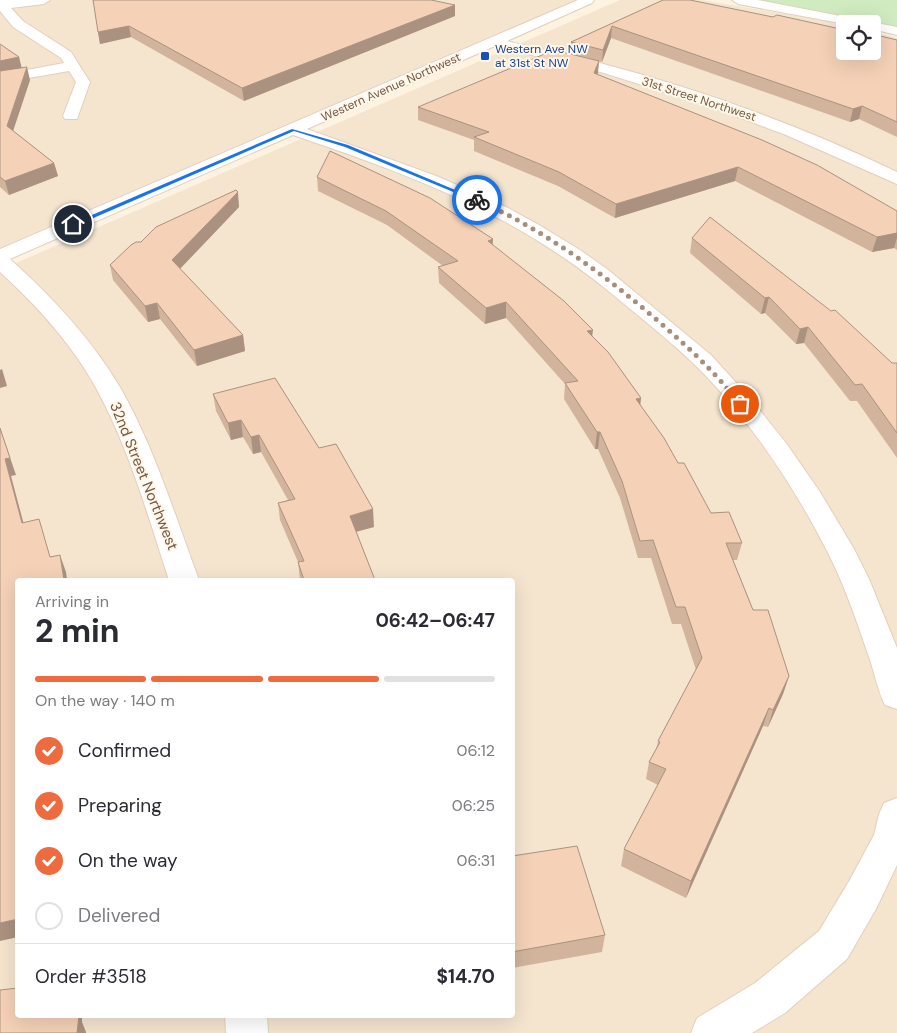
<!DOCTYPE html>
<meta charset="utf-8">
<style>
body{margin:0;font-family:"DM Sans",sans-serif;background:#f2f2f3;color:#2b2b33;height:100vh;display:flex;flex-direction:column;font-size:19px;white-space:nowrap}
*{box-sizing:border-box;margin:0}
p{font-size:16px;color:#7c7c81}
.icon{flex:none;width:28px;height:28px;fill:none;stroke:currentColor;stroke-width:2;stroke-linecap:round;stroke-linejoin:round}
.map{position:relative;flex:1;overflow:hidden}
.details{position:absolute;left:15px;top:578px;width:500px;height:440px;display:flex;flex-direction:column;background:#fff;border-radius:5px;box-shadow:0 5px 20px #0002}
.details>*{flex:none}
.controls{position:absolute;left:836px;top:15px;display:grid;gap:10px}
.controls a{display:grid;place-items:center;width:45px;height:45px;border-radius:5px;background:#fff;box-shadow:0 5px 20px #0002;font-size:25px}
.pin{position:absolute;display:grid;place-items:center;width:42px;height:42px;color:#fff;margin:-21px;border:2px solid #fff;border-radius:50%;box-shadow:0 1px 5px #0007}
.courier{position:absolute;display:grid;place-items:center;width:50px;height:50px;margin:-25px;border:4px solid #1a73e8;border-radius:50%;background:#fff;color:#222;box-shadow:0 1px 6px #0007}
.head em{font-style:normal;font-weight:700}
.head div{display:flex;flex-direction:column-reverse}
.head{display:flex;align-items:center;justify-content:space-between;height:85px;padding:0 20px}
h1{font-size:32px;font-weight:700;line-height:38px}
.bar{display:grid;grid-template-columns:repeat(4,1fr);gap:8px 5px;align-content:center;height:60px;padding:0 20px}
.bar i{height:6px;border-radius:4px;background:#e1e1e2}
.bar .current{background:#ed6b3f}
.bar p{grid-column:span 4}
.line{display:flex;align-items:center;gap:12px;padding:0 20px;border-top:1px solid #e1e1e2}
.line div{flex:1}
ol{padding:0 20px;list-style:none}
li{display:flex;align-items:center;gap:15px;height:55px}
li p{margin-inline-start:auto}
li .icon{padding:5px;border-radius:50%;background:#ed6b3f;color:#fff;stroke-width:4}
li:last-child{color:#7c7c81}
li i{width:28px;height:28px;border:2px solid #e1e1e2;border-radius:50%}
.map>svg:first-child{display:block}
.residential{fill:#f5e5cf;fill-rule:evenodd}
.green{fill:#cfebbf}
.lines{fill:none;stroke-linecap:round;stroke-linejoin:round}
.minor-casing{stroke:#e2cfbc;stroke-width:2}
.minor{fill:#fff;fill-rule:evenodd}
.wall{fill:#d2b49d}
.shaded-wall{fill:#ab9280}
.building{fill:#f4d1b7;stroke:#ab9280}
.route{fill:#1a73e8}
.done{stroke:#a58f7d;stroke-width:5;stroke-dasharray:0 9}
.transit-dot{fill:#1a4fb4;stroke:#fff7e8;stroke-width:2}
.labels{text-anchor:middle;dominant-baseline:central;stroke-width:4;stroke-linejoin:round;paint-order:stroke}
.far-transit-label{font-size:12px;fill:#164399;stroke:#fff7e8;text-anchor:start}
.far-street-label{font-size:12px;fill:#755947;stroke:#fff7e8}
.street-label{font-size:15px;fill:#755947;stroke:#fff7e8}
</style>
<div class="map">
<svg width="897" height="1033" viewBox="0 0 897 1033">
<rect width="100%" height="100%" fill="#fdf3e0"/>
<g class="residential">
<polygon points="0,0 578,0 0,248"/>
<path d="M 620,0 L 701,0 L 827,21 L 845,25 L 845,51 L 872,51 L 873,32 L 897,38 L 897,1033 L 0,1033 L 0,270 ZM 18,580 L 512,580 L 512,1015 L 18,1015 Z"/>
</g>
<polygon class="green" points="756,0 897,0 897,28"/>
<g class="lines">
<defs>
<g id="minor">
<polygon points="0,0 50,0 44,4 11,8 23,21 71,52 90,82 77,119 65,119 63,116 76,82 69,71 0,83 0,75 64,63 61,58 13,27 0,11"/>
<path d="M 578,0 L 594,0 L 592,3 L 507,41 C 538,49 569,55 600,63 C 702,90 802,126 897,172 L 897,184 L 786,135 L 714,108 L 604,73 L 495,46 L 307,129 L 439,177 L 506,207 L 539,225 L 580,250 L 607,269 L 711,355 L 750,398 L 786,443 L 820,492 L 854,549 L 869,579 L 897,648 L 897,709 L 885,705 C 878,691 875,675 870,660 C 857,622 844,583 825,547 C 794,487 754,427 707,377 C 683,352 656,330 629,308 C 587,272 543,241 494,216 C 429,182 361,158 293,135 L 10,259 C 52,297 92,339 121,389 C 155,449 175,516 199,580 L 169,580 C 148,516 129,448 96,388 C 72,344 37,306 0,272 L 0,249 Z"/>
<polygon points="732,0 758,0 897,27 897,35 872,29 872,24 845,24 738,4"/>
<polygon points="897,798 897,865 876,909 847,959 785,1013 752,1033 691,1033 697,1018 755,983 819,931 848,883 874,835 879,814 884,803"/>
<polygon points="225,1015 267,1015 268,1033 226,1033"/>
</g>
</defs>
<use href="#minor" class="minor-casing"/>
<use href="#minor" class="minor"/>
</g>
<g class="wall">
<polygon points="93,0 455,5 455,16 244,101 131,37 100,44"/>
<polygon points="663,0 773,17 897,40 897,137 859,119 850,122 611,38 602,62 570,54 571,42"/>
<polygon points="0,44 19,57 21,68 30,80 13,131 54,163 58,176 9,195 0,187"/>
<polygon points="599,61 597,75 897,211 897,250 894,248 872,252 735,181 615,218 558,186 474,151 474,140 418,120 418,107"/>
<polygon points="317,177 492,245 592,336 641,398 640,405 678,463 711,513 742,543 737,560 733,560 753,610 789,676 783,694 768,727 763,726 686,898 621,866 624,849 658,785 646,779 649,762 656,750 658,741 696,670 681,624 672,624 651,558 638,558 620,498 598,449 595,449 564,399 565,384 506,318 485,324 439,283 438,267 443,266 387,225 318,191"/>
<polygon points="239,207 180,269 243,335 245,351 197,366 160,319 148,322 113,280 110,265 141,242"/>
<polygon points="692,238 892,363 897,363 897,458 857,401 850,401 804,343 796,344 765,313 761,314 690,253"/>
<polygon points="213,394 319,448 374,527 356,532 375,580 300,580 298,562 280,520 278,503 288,500 261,452 253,454 243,437 231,440 216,411"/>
<polygon points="512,856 605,935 602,952 512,968"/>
</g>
<g class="shaded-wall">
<polygon points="455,5 455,16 244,101 242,88"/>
<polygon points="129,26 131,37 100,44 98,32"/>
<polygon points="612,26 611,38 602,62 603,50"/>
<polygon points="19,57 22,69 0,74 0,61"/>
<polygon points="599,61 598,73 593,86 594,73"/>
<polygon points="27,67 30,80 10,140 7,126"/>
<polygon points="862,106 859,119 850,122 853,109"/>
<polygon points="54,163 58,176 9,195 5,181"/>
<polygon points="738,167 735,181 615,218 616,204"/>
<polygon points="238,192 239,207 174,275 172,260"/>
<polygon points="897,233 897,238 894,248 872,252 877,237"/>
<polygon points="493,239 492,254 488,241"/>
<polygon points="769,297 765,313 761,314 765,298"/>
<polygon points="506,302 506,318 485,324 486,308"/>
<polygon points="157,303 160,319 148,322 145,306"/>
<polygon points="808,327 804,343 796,344 800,329"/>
<polygon points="593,330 591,346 587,331"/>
<polygon points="243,335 245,351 197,366 194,350"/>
<polygon points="2,369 7,386 0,388 0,370"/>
<polygon points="641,398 639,415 636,399"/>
<polygon points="241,420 243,437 231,440 228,423"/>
<polygon points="0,428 16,475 11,476 28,540 22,523 5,459"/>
<polygon points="597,432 600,432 598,449 595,449"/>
<polygon points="259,435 261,452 253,454 251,437"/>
<polygon points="373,509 374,527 351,533 350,516"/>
<polygon points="60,555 66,572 67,580 64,580"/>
<polygon points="789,676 783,694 768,727 773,710"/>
<polygon points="769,708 763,726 686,898 691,881"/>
<polygon points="18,919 18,937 0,941 0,923"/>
<polygon points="73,1015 82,1015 82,1022 86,1032 86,1033 77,1033"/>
</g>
<g class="building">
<polygon points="93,0 431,0 455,5 242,88 129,26 98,32"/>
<polygon points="663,0 690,0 773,17 777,15 845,30 845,51 872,51 872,34 897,40 897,122 862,106 853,109 612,26 603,50 571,42"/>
<polygon points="0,44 19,57 0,61"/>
<polygon points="554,50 599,61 594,73 762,140 817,165 897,211 897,233 877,237 738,167 616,204 559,172 474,137 489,132 418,107"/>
<polygon points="27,67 7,126 54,163 5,181 0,177 0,71"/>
<polygon points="330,151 430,198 493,239 488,241 564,301 593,330 587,331 608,352 641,398 636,399 664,438 678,463 684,463 711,513 729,512 742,543 726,543 753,610 768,610 789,676 773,710 769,708 691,881 624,849 666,769 649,762 660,742 658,741 702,658 685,607 676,607 653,540 640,541 622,481 600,432 597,432 565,383 578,381 506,302 486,308 438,267 458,261 386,211 317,177"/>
<polygon points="236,190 238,192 172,260 243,335 194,350 157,303 145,306 110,265 131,245 136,242 141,242 156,227"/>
<polygon points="710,217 831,311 835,310 892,363 897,363 897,433 862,384 855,385 808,327 800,329 769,297 765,298 692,238"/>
<polygon points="275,378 319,448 336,444 373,509 350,516 375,580 304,580 298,562 304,561 278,503 295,499 259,435 251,437 241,420 228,423 213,394"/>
<polygon points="0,428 10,458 5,459 22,523 39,519 50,557 60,555 64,580 18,580 18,919 0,923"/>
<polygon points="577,846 605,935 512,952 512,856"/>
<polygon points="18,988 18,1015 73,1015 73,1017 79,1016 77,1033 0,1033 0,990"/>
</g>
<polygon class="route" points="292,129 348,145 479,200 475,201 345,147 294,131 75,226 71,224"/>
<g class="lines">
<path class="done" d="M 477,200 C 544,230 601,272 657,320 C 687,346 715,372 740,404"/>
</g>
<rect class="transit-dot" x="480" y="51" width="10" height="10" rx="2.5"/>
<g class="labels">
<g class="far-transit-label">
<text x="495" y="49">Western Ave NW<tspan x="495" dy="14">at 31st St NW</tspan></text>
</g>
<g class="far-street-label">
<text transform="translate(391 87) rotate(-24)">Western Avenue Northwest</text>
<text transform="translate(699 99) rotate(18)">31st Street Northwest</text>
</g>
<g class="street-label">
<text transform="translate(144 476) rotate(68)">32nd Street Northwest</text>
</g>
</g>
</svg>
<div class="controls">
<a><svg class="icon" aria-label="locate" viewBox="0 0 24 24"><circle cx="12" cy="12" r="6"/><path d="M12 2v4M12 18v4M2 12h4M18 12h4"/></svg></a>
</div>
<div class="pin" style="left:740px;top:404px;background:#ea580c"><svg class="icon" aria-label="bag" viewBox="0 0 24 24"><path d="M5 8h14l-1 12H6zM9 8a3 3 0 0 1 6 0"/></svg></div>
<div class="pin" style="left:73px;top:224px;background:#1f2937"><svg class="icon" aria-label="home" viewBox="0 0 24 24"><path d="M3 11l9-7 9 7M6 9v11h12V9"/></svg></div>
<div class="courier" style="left:477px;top:200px"><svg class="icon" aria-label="bike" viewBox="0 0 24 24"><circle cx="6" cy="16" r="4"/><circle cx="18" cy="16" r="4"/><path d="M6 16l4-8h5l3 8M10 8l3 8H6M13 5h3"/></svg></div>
<section class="details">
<div class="head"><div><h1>2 min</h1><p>Arriving in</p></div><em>06:42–06:47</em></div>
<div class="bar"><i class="current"></i><i class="current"></i><i class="current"></i><i></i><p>On the way · 140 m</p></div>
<ol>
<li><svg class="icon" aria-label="check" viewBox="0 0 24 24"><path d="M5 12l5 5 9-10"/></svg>Confirmed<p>06:12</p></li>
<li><svg class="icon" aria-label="check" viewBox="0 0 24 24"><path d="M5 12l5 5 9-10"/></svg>Preparing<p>06:25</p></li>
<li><svg class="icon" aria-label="check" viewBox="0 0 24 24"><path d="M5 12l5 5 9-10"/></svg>On the way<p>06:31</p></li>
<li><i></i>Delivered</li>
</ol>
<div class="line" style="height:65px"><div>Order #3518</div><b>$14.70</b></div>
</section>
</div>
